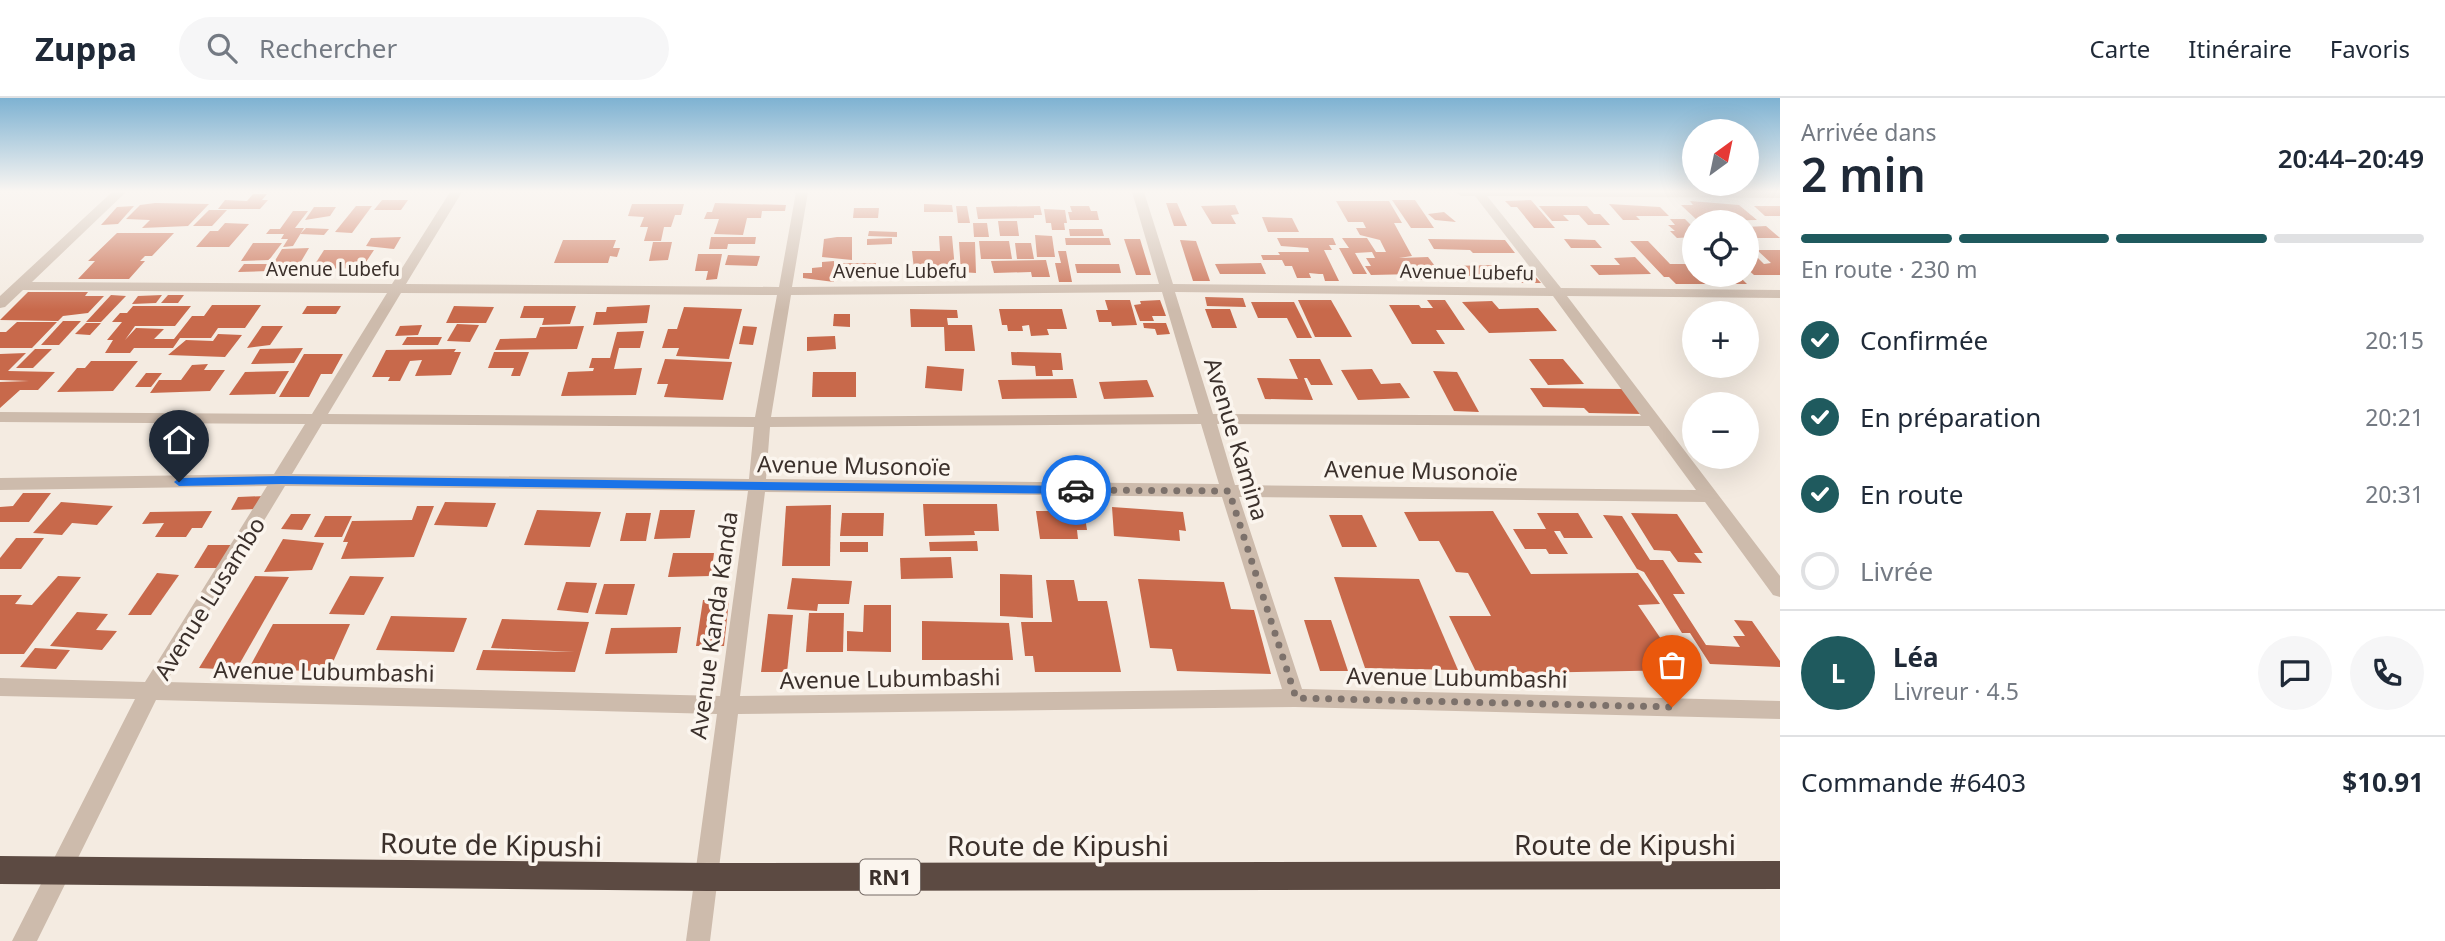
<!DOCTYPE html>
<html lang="fr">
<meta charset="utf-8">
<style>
body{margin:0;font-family:"Noto Sans",sans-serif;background:#f6f6f7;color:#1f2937;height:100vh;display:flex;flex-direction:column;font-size:26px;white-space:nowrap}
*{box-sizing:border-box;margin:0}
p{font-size:23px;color:#747a83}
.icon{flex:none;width:38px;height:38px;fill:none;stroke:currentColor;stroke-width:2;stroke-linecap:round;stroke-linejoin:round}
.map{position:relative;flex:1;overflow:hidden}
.drawer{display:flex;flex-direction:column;background:#fff;width:665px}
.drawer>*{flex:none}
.needle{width:46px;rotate:33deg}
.fabs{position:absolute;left:1682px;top:21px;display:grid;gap:14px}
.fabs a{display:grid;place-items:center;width:77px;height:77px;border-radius:50%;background:#fff;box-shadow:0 7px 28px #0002;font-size:35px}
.pin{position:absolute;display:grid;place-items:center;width:60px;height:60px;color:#fff;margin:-72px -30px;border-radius:50% 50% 50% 0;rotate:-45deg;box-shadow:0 0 7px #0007}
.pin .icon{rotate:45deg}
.courier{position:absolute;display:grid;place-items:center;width:70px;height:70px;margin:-35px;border:5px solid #1a73e8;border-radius:50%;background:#fff;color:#222;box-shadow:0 2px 9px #0007}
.summary em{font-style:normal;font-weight:600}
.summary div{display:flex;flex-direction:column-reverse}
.summary{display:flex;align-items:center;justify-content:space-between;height:119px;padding:0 21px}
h1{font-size:46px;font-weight:600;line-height:52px}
.bar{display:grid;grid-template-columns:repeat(4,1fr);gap:10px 7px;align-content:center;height:84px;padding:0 21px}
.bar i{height:9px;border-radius:5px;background:#e0e1e3}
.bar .active{background:#1f5a5e}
.bar p{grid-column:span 4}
.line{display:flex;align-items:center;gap:18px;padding:0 21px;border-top:2px solid #e0e1e3}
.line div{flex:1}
.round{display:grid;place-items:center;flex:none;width:74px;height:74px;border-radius:37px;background:#f6f6f7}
ol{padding:0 21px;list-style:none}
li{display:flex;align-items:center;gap:21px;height:77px}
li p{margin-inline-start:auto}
li .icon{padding:7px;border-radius:50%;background:#1f5a5e;color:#fff;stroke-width:4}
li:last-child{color:#747a83}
li i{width:38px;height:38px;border:4px solid #e0e1e3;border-radius:50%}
header{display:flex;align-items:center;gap:42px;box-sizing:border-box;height:98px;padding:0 35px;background:#fff;border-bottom:2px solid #e0e1e3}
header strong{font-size:33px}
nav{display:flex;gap:38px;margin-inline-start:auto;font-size:24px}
.search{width:490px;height:63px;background:#f6f6f7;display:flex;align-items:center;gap:18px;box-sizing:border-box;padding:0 24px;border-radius:38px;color:#747a83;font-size:26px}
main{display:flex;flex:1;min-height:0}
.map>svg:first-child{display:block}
.building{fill:#c8694b}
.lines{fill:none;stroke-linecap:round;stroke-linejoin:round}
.street{fill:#cdbbac;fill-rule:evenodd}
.highway{fill:#5c4a42;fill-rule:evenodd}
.route{fill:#1a73e8}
.done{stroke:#7c716b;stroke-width:7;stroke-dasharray:0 12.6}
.labels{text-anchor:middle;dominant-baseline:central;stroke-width:7;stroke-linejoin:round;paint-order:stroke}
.far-street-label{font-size:19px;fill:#3b302b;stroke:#fbf5ee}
.shield{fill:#fbf5ee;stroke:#756b66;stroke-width:2}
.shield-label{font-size:21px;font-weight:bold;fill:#3b302b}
.street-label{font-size:23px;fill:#3b302b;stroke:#fbf5ee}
.near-street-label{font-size:28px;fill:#3b302b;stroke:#fbf5ee}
</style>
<header>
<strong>Zuppa</strong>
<div class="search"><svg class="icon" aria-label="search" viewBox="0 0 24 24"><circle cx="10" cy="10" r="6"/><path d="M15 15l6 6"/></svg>Rechercher</div>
<nav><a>Carte</a><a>Itinéraire</a><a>Favoris</a></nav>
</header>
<main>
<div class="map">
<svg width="1780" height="843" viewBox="0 0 1780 843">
<rect width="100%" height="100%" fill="#f4ebe1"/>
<g class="building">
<polygon points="253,96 267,96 262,102 268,102 260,111 218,111 225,102 247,103"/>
<polygon points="382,102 408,102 401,112 374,112"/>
<polygon points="1392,102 1415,102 1434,130 1411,130"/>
<polygon points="1531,102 1555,130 1534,130 1517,109 1511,109 1505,103"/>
<polygon points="1336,103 1389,103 1402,125 1394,125 1412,158 1399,160 1428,159 1445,181 1419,182 1415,176 1371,177 1365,168 1371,168 1366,160 1375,160 1372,154 1355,155 1367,176 1353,176 1339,150 1349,150 1342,140 1367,140 1376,154 1386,154 1380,142 1360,137 1356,130 1366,130 1363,124 1348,124"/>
<polygon points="1690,103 1739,107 1757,122 1698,123 1681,107 1693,107"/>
<polygon points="155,105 209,106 188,128 142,130 150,122 126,121 140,107"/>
<polygon points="715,105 786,107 785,113 762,113 761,120 747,120 743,137 714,136 719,121 704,121 707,114 712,114"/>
<polygon points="1166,105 1177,105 1187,128 1174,128"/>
<polygon points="632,106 684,106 681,117 675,117 671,129 664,129 661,143 644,143 648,129 640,129 644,119 628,118"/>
<polygon points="924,106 952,107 953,114 924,114"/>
<polygon points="1609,106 1660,109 1669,118 1636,118 1640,122 1623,122"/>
<polygon points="1235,107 1239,116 1231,117 1236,126 1212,126 1201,108"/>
<polygon points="134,108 118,126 101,127 117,109"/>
<polygon points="356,108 372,108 352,135 335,134"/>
<polygon points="956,108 967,108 970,125 958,125"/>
<polygon points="1040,108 1042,117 1034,117 1034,120 978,121 976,109"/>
<polygon points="1070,108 1089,108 1091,113 1097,113 1099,122 1070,122 1068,114 1072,114"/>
<polygon points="1539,108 1587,108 1594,116 1600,116 1610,127 1588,127 1579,117 1563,117 1569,123 1552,123"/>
<polygon points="1754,108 1780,108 1780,118 1765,118"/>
<polygon points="314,109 336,109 330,118 305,122"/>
<polygon points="854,110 879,110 878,120 853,120"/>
<polygon points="1044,111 1065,112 1067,125 1064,125 1065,132 1052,132 1051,125 1046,125"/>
<polygon points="209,112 227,112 212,128 193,128"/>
<polygon points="293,113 308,113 295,130 304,130 293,148 283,149 288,141 281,141 284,136 266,136 270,131 280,131"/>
<polygon points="1444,114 1456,124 1435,122 1428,116"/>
<polygon points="1262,119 1292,120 1299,134 1268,134"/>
<polygon points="1670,121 1685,121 1694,130 1694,139 1677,140 1670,133 1675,133 1668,127 1675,127"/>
<polygon points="998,123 1017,123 1019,138 1000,138"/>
<polygon points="225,125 249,126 229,149 196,149 210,133 218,133"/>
<polygon points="973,125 987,125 989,139 974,139"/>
<polygon points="1766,128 1780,140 1754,140 1746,133 1746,129"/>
<polygon points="306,130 329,131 324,137 300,136"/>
<polygon points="1069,131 1102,131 1104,138 1070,138"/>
<polygon points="869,133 897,134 897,139 868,138"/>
<polygon points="117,135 174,135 152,158 145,158 140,163 145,163 129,181 78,181 95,163 88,163"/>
<polygon points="1035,137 1052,138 1055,159 1037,159"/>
<polygon points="939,138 952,138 955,171 914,171 912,153 940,153"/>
<polygon points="401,139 394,151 366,148 371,140"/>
<polygon points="711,139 756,139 755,146 728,146 727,151 709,151"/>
<polygon points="837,139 852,139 852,162 822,159 824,141"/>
<polygon points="892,140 892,146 867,147 867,141"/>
<polygon points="1065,140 1109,140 1111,147 1066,147"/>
<polygon points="1277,140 1333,140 1336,147 1329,147 1332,152 1324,152 1339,183 1325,183 1323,176 1319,176 1309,175 1311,180 1297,180 1292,168 1285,168 1282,162 1263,162 1261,157 1280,157 1278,154 1309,154 1308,150 1281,148"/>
<polygon points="1124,141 1140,141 1151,177 1136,177"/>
<polygon points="1428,141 1505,142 1515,155 1473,155 1470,152 1434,151"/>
<polygon points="1564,141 1595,142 1602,150 1571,150"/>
<polygon points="563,142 616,142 613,150 620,150 617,159 610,158 608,165 554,165"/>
<polygon points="1180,142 1196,143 1210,183 1193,183"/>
<polygon points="979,143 1009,143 1012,161 981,161"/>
<polygon points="1630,143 1648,143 1670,166 1694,166 1694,177 1738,177 1747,186 1676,186 1669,179 1664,179"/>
<polygon points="653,144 672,144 668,162 649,163"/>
<polygon points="959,144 975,144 976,175 961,174"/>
<polygon points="253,145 282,145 269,162 241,163"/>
<polygon points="1015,145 1031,145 1034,161 1017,161"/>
<polygon points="309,150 296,172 238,174 244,166 273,166 282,151"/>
<polygon points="324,152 374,152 362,170 312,171"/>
<polygon points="1757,152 1780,152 1780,177 1754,177 1746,170 1746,166 1751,166 1746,160 1758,160 1764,166 1771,165"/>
<polygon points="1058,153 1066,153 1072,184 1059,184 1055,165 1061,165"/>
<polygon points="698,156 722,156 717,181 706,182 708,173 695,173"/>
<polygon points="728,157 760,158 757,168 725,167"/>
<polygon points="1635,159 1651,176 1599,177 1590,167 1620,167 1614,160"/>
<polygon points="1046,162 1050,179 1032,179 1031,174 994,175 991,163"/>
<polygon points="834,163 834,184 803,180 803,175 812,175 812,170 822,169 822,164"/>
<polygon points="839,165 876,165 875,173 839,173"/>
<polygon points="1261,165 1266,176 1220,176 1215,166"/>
<polygon points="1075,166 1119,166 1121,175 1077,175"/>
<polygon points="1495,167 1504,177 1458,178 1450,168"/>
<polygon points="1512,172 1532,175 1541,185 1515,185 1508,176 1515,176"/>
<polygon points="28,194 88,194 85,198 104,198 88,215 63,218 58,223 0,222"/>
<polygon points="111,197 126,198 101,224 86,224"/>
<polygon points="162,197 156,205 132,206 138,198"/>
<polygon points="168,197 184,197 178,205 161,205"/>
<polygon points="1205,199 1243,200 1246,209 1207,208"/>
<polygon points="1105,202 1130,202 1137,227 1112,228 1111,224 1099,224 1096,212 1108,212"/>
<polygon points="1160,202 1166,218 1152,218 1154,223 1140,223 1134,207 1141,206 1140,203"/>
<polygon points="1298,202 1331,202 1352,239 1315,239"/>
<polygon points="1427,202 1445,202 1465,232 1436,232 1445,246 1412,246 1389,207 1419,207 1421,210 1433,210"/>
<polygon points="1492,203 1499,211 1538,210 1557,233 1489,235 1462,204"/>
<polygon points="1251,204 1294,204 1312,240 1297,240 1287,220 1258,220"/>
<polygon points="212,207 261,207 245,230 218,230 211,240 180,240 173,250 134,250 130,255 105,255 113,242 107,242 122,224 112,224 120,215 127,215 133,208 191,208 175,228 135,228 125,242 136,230 164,231 154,241 174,241 192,218 204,218"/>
<polygon points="650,207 647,225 593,227 596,214 606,214 607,209"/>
<polygon points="307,208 341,208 336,216 302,216"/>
<polygon points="454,208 494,209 486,225 446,225"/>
<polygon points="524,208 576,208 570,226 542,227 544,220 520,220"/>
<polygon points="684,209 742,211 729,261 676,258 679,250 662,250 668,231 677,231"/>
<polygon points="910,211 957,212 958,220 947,220 948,227 972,227 975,253 945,253 944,229 911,229"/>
<polygon points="999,211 1062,211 1067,231 1047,231 1049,237 1031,238 1029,227 1022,228 1023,233 1008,233 1007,227 1002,227"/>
<polygon points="1205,211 1230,211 1237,230 1212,230"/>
<polygon points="834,216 850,216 850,229 833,228"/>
<polygon points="63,223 81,223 59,247 41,247"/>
<polygon points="17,224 57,224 32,250 0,250 0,234 6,234"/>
<polygon points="86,225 101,225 90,237 75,236"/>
<polygon points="1143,225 1166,225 1170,236 1157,237 1155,231 1144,230"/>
<polygon points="457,226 479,227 470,244 447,243"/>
<polygon points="422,227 418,237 395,238 400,228"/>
<polygon points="262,228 283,228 270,247 247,250"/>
<polygon points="584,228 577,251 495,252 500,241 536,240 540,229"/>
<polygon points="743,228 757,229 753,247 739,246"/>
<polygon points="644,233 640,250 619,250 614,271 642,270 636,297 561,298 568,274 593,273 594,270 589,270 592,260 610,260 617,234"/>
<polygon points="218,236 242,237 225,259 168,257 186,242 213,243"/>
<polygon points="835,238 836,251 807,253 807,239"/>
<polygon points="407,239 442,239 438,247 402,247"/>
<polygon points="303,250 294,265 251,266 260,251"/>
<polygon points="35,251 52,251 33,270 16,270"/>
<polygon points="456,251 454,254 461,254 451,277 415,278 422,262 410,263 400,283 388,283 390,279 372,279 386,252"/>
<polygon points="494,254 529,254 520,278 511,278 514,270 488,270"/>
<polygon points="1011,254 1061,255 1063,272 1052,272 1053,278 1036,278 1035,268 1012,267"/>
<polygon points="26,255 8,273 55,274 38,292 20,292 0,310 0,284 29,283 0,282 0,256"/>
<polygon points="304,256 343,256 332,276 321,276 309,299 279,299"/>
<polygon points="665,261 732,264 723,302 664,299 668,286 657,286"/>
<polygon points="1289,261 1320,261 1333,287 1311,287 1307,280 1304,280 1313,302 1265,301 1257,280 1298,281"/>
<polygon points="1529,261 1563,261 1584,286 1548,287"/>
<polygon points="91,263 138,263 113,293 57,294 77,270 85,270"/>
<polygon points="208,266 204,272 225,272 210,293 150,295 159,282 181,282 192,267"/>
<polygon points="927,268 964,271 962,293 925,290"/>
<polygon points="1372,271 1381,286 1400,285 1410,300 1358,302 1341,272"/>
<polygon points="289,273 275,296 229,297 245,274"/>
<polygon points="1433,273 1457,274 1479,314 1454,313"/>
<polygon points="813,274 856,274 856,299 812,299"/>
<polygon points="146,275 162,275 151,289 135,289"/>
<polygon points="1073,281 1077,300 1002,301 998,282"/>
<polygon points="1147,282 1154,299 1104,301 1099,284"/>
<polygon points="1530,290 1623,291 1642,316 1589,315 1584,310 1543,309"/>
<polygon points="23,395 51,395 29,424 0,424 0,409 13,408"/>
<polygon points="266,398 259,411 231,412 238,399"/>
<polygon points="61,404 113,408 97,427 72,425 62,437 33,435"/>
<polygon points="445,404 496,405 487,429 434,427"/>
<polygon points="923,406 997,406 999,433 974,433 975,437 925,438"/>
<polygon points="831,407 830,468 782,468 786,408"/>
<polygon points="417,408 434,408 414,459 341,461 348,444 343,444 352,423 412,422"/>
<polygon points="1112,409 1183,414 1186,433 1179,432 1180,443 1114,438"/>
<polygon points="537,412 601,414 590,449 524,447"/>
<polygon points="660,412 695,412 690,440 654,441"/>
<polygon points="212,413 202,430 192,430 186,439 155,439 164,425 142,426 150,414"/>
<polygon points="1036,413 1084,413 1087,432 1077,432 1078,441 1040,441"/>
<polygon points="1493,413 1531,476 1638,475 1660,506 1638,507 1682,572 1477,576 1449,518 1491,518 1468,475 1456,474 1439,443 1419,443 1404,414"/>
<polygon points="626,415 651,415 646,443 620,443"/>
<polygon points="842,415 884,415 883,438 840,438"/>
<polygon points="1537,415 1578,415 1593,440 1564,440 1560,433 1554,433 1568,456 1549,456 1546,451 1525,451 1513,431 1546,431"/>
<polygon points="1631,415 1677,416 1703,455 1694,455 1702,465 1678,464 1670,453 1654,452"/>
<polygon points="291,416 311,416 302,432 281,431"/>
<polygon points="1329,417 1362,417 1377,449 1342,449"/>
<polygon points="1603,417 1622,418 1650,462 1663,462 1685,496 1673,496 1706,547 1740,549 1733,538 1745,538 1734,522 1752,523 1780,563 1780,569 1710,566 1690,535 1682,535 1644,474 1637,471"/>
<polygon points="325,418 352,418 342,439 314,439"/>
<polygon points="16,440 44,440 21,471 0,471 0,460"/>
<polygon points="283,441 324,445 312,472 264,474"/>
<polygon points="977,443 978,453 930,453 929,444"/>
<rect x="840" y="444" width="28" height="10"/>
<polygon points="208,447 236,447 223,470 194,470"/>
<polygon points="673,455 714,455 711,478 668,479"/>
<polygon points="951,459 953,480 901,481 900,460"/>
<polygon points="157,475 179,477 151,517 128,517"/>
<polygon points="1000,476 1032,477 1033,520 1000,518"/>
<polygon points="58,478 81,479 24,556 0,556 0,497 22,497 15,506 32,507"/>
<polygon points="255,478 289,479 236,572 199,570"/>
<polygon points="350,478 384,479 364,517 329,516"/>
<polygon points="1334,479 1419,481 1458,572 1365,570"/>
<polygon points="792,480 852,483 849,506 818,506 817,513 787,511"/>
<polygon points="1138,481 1224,484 1231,511 1254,512 1271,576 1177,573 1172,551 1150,550"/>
<polygon points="1046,482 1074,482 1078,503 1107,503 1121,574 1035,574 1033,558 1025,558 1021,524 1052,524"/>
<polygon points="566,484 597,485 588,515 557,512"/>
<polygon points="604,486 635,486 627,517 595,516"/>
<polygon points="703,502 729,502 724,548 696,548"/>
<polygon points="864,507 891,507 891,554 847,553 847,533 863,534"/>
<polygon points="77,514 108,516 96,532 117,533 102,552 50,548"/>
<polygon points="809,515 844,515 843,554 806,554"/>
<polygon points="768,516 793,517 787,574 761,574"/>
<polygon points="391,518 467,520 454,554 376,552"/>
<polygon points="502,521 589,524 575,574 476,572 483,552 575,554 491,550"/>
<polygon points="1304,522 1331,522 1348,573 1320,573"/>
<polygon points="922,523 1009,525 1013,562 922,562"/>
<polygon points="273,526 350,526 329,573 248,572"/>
<polygon points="681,529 677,555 605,556 611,530"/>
<polygon points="35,550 70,552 56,571 20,569"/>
</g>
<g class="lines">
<path class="street" d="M 112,94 L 126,94 L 32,184 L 392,186 L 450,94 L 462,94 L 406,186 L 779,189 L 796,94 L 808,94 L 792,189 L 1159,186 L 1132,94 L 1144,94 L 1173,186 L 1546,190 L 1475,98 L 1461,98 L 1455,94 L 1780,94 L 1780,100 L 1487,98 L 1561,190 L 1780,192 L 1780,200 L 1567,198 L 1780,478 L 1780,499 L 1773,497 L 1705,404 L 1239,399 L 1302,591 L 1780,603 L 1780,621 L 1295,609 L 738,616 L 710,843 L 686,843 L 717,616 L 156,602 L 37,843 L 12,843 L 135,601 L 0,598 L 0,580 L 145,584 L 267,388 L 0,392 L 0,380 L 274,376 L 305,326 L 0,324 L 0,314 L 312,316 L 387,195 L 23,192 L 5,209 L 0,210 L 0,198 ZM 1162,194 L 1198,316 L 771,319 L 791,197 ZM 1175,194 L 1553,198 L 1641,318 L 1213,316 ZM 401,195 L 777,197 L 755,319 L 328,316 ZM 322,326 L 754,329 L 749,381 L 292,376 ZM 1201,326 L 1219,386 L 766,381 L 770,329 ZM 1217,326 L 1649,328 L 1696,392 L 1235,387 ZM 285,388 L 748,393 L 720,598 L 166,584 ZM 765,394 L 1222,399 L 1282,591 L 740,598 Z"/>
<polygon class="highway" points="0,758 707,765 1780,763 1780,791 707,793 0,786"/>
</g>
<linearGradient id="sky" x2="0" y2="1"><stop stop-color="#7eb2d2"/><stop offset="0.44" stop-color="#faf6f2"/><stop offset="1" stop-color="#faf6f2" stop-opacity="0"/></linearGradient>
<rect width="1780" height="212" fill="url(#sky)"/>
<polygon class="route" points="282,378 1076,388 1081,392 1076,396 282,386 179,388 174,384 179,380"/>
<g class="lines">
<polyline class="done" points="1076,392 1229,393 1296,600 1672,609"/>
</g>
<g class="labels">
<g class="far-street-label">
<text x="333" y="171">Avenue Lubefu</text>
<text x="900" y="173">Avenue Lubefu</text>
<text transform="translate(1467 174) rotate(1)">Avenue Lubefu</text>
</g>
<rect class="shield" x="860" y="761.5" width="60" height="35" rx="5"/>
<g class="shield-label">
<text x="890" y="779">RN1</text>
</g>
<g class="street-label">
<text transform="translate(1237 341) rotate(73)">Avenue Kamina</text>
<text transform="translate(854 367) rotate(1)">Avenue Musonoïe</text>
<text transform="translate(1421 372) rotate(1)">Avenue Musonoïe</text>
<text transform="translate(209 500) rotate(-58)">Avenue Lusambo</text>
<text transform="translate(713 527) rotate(-82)">Avenue Kanda Kanda</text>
<text transform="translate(324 573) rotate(1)">Avenue Lubumbashi</text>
<text transform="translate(1457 579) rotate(1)">Avenue Lubumbashi</text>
<text transform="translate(890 580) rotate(-1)">Avenue Lubumbashi</text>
</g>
<g class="near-street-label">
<text transform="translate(491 746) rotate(1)">Route de Kipushi</text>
<text x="1625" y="746">Route de Kipushi</text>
<text x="1058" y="747">Route de Kipushi</text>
</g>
</g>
</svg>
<div class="fabs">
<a><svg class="needle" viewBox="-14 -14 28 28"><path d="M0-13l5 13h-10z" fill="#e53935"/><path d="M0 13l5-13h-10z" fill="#747a83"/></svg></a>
<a><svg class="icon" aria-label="locate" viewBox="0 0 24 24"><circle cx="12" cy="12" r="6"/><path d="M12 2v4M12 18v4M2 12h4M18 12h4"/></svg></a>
<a>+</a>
<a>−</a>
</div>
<div class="pin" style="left:1672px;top:609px;background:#ea580c"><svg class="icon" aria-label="bag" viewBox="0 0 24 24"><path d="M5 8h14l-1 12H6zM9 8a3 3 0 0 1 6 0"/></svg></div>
<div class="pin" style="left:179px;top:384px;background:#1f2937"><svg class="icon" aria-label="home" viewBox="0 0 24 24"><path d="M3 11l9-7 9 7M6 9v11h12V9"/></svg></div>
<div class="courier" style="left:1076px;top:392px"><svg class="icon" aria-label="car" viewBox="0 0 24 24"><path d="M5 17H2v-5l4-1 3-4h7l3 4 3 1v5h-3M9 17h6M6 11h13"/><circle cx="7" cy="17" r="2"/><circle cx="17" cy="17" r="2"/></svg></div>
</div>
<section class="drawer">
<div class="summary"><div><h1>2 min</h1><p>Arrivée dans</p></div><em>20:44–20:49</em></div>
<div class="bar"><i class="active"></i><i class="active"></i><i class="active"></i><i></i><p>En route · 230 m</p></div>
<ol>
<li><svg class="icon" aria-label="check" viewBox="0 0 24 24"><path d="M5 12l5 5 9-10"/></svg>Confirmée<p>20:15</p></li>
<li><svg class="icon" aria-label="check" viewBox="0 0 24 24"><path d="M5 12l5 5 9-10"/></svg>En préparation<p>20:21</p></li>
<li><svg class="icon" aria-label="check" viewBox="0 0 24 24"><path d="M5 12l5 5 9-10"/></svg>En route<p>20:31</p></li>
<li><i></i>Livrée</li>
</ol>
<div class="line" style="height:126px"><b class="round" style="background:#1f5a5e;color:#fff">L</b><div><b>Léa</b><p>Livreur · 4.5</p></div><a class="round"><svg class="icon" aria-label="chat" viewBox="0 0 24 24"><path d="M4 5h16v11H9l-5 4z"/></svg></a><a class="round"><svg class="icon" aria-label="phone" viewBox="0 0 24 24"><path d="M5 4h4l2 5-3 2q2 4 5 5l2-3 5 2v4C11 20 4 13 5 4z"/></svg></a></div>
<div class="line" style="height:91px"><div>Commande #6403</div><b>$10.91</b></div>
</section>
</main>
